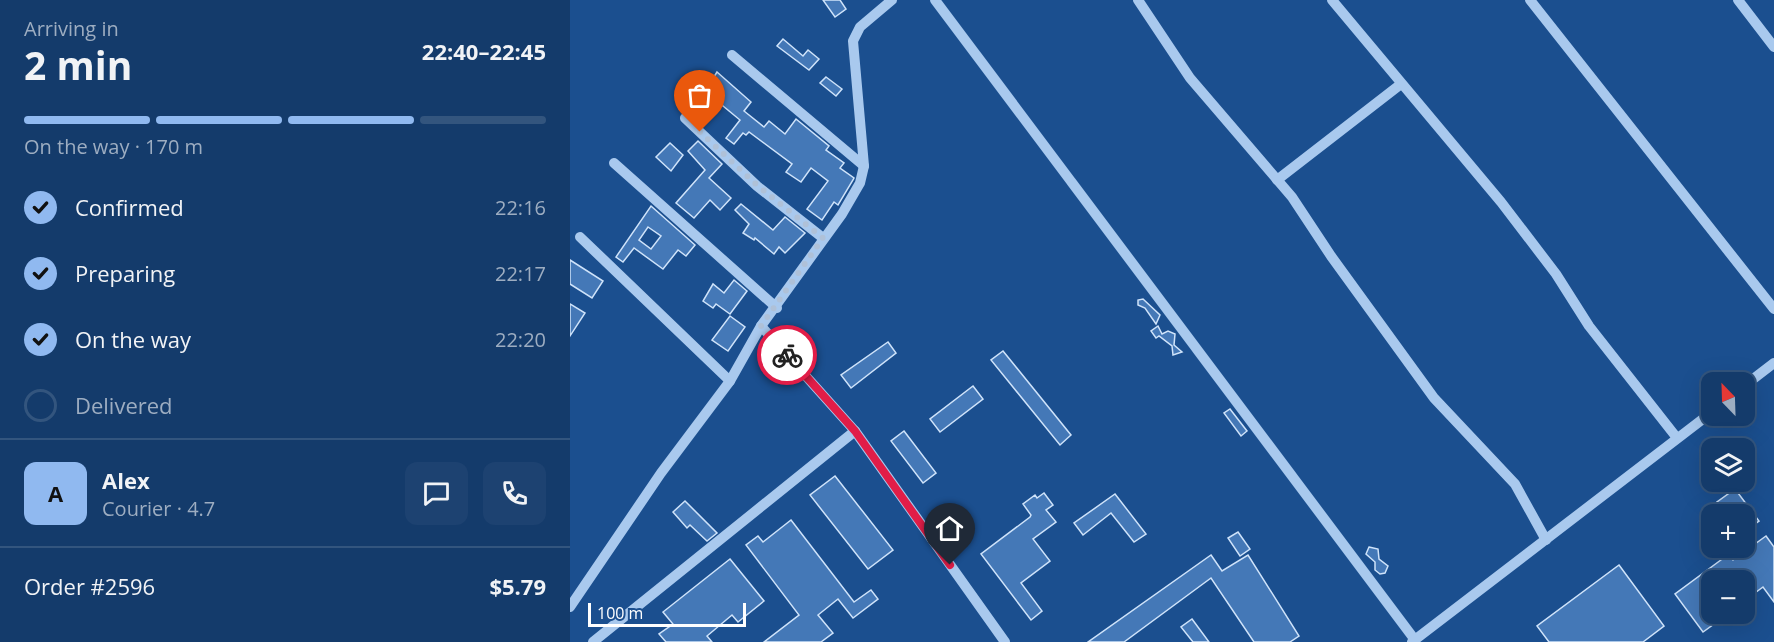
<!DOCTYPE html>
<meta charset="utf-8">
<style>
body{margin:0;font-family:"Open Sans",sans-serif;background:#1d4271;color:#f1f3f6;height:100vh;display:flex;flex-direction:column;font-size:22px;white-space:nowrap}
*{box-sizing:border-box;margin:0}
p{font-size:20px;color:#9dadc1}
.icon{flex:none;width:33px;height:33px;fill:none;stroke:currentColor;stroke-width:2;stroke-linecap:round;stroke-linejoin:round}
.map{position:relative;flex:1;overflow:hidden}
.sheet{display:flex;flex-direction:column;background:#143b6b;width:570px}
.sheet>*{flex:none}
.needle{width:39px;rotate:337deg}
.fabs{position:absolute;left:1131px;top:372px;display:grid;gap:12px}
.fabs a{display:grid;place-items:center;width:54px;height:54px;border-radius:12px;background:#143b6b;box-shadow:0 6px 24px #0002,0 0 0 2px #33557e;font-size:30px}
.scale{position:absolute;left:18px;bottom:15px;width:158px;box-sizing:border-box;padding-left:6px;border:3px solid #fff;border-top:0;font-size:16px;line-height:21px;white-space:nowrap;color:#fff;-webkit-text-stroke:4px #1b4f8f;paint-order:stroke}
.pin{position:absolute;display:grid;place-items:center;width:51px;height:51px;color:#fff;margin:-62px -26px;border-radius:50% 50% 50% 0;rotate:-45deg;box-shadow:0 0 6px #0007}
.pin .icon{rotate:45deg}
.courier{position:absolute;display:grid;place-items:center;width:60px;height:60px;margin:-30px;border:4px solid #e11d48;border-radius:50%;background:#fff;color:#222;box-shadow:0 2px 8px #0007}
.headline em{font-style:normal;font-weight:700}
.headline div{display:flex;flex-direction:column-reverse}
.headline{display:flex;align-items:center;justify-content:space-between;height:102px;padding:0 24px}
h1{font-size:39px;font-weight:700;line-height:45px}
.bar{display:grid;grid-template-columns:repeat(4,1fr);gap:9px 6px;align-content:center;height:72px;padding:0 24px}
.bar i{height:8px;border-radius:4px;background:#33557e}
.bar .on{background:#90b9f0}
.bar p{grid-column:span 4}
.line{display:flex;align-items:center;gap:15px;padding:0 24px;border-top:2px solid #33557e}
.line div{flex:1}
.round{display:grid;place-items:center;flex:none;width:63px;height:63px;border-radius:12px;background:#1d4271}
ol{padding:0 24px;list-style:none}
li{display:flex;align-items:center;gap:18px;height:66px}
li p{margin-inline-start:auto}
li .icon{padding:6px;border-radius:50%;background:#90b9f0;color:#111;stroke-width:4}
li:last-child{color:#9dadc1}
li i{width:33px;height:33px;border:3px solid #33557e;border-radius:50%}
main{display:flex;flex:1;min-height:0}
.map>svg:first-child{display:block}
.building{fill:#4478b7;stroke:#cfe3fa;stroke-width:1.5;fill-rule:evenodd}
.lines{fill:none;stroke-linecap:round;stroke-linejoin:round}
.minor{stroke:#a9c9ee;stroke-width:10}
.done{stroke:#afc1d8;stroke-width:6;stroke-dasharray:0 10.8}
.route{stroke:#e11d48;stroke-width:8}
</style>
<main>
<section class="sheet">
<div class="headline"><div><h1>2 min</h1><p>Arriving in</p></div><em>22:40–22:45</em></div>
<div class="bar"><i class="on"></i><i class="on"></i><i class="on"></i><i></i><p>On the way · 170 m</p></div>
<ol>
<li><svg class="icon" aria-label="check" viewBox="0 0 24 24"><path d="M5 12l5 5 9-10"/></svg>Confirmed<p>22:16</p></li>
<li><svg class="icon" aria-label="check" viewBox="0 0 24 24"><path d="M5 12l5 5 9-10"/></svg>Preparing<p>22:17</p></li>
<li><svg class="icon" aria-label="check" viewBox="0 0 24 24"><path d="M5 12l5 5 9-10"/></svg>On the way<p>22:20</p></li>
<li><i></i>Delivered</li>
</ol>
<div class="line" style="height:108px"><b class="round" style="background:#90b9f0;color:#111">A</b><div><b>Alex</b><p>Courier · 4.7</p></div><a class="round"><svg class="icon" aria-label="chat" viewBox="0 0 24 24"><path d="M4 5h16v11H9l-5 4z"/></svg></a><a class="round"><svg class="icon" aria-label="phone" viewBox="0 0 24 24"><path d="M5 4h4l2 5-3 2q2 4 5 5l2-3 5 2v4C11 20 4 13 5 4z"/></svg></a></div>
<div class="line" style="height:78px"><div>Order #2596</div><b>$5.79</b></div>
</section>
<div class="map">
<svg width="1204" height="642" viewBox="0 0 1204 642">
<rect width="100%" height="100%" fill="#1b4f8f"/>
<g class="building">
<polygon points="253,0 270,0 276,9 265,17"/>
<polygon points="213,39 233,56 238,50 249,59 239,70 207,46"/>
<polygon points="147,72 181,102 174,111 194,127 199,121 215,134 226,119 259,146 256,150 274,163 270,168 284,178 283,180 268,205 264,202 252,220 237,209 258,181 241,168 231,182 216,172 222,164 179,132 176,135 173,133 164,144 156,138 170,120 135,91"/>
<polygon points="256,77 272,89 266,96 250,83"/>
<polygon points="128,141 152,164 139,178 161,198 150,210 140,200 124,218 106,203 135,170 118,151"/>
<polygon points="100,143 113,155 101,171 86,157"/>
<polygon points="171,204 203,230 215,217 235,233 215,253 209,247 204,254 185,238 184,240 173,233 179,224 165,210"/>
<path d="M 81,206 L 125,245 L 116,256 L 108,250 L 93,269 L 64,248 L 53,262 L 46,257 ZM 78,227 L 91,236 L 81,249 L 69,240 Z"/>
<polygon points="0,260 33,281 22,298 0,284"/>
<polygon points="164,280 177,291 160,314 146,304 143,308 133,301 143,284 154,293"/>
<polygon points="573,299 590,315 586,324 575,308 568,305 568,300"/>
<polygon points="0,304 15,313 0,336"/>
<polygon points="160,316 175,327 158,351 142,340"/>
<polygon points="588,326 592,334 598,331 605,334 604,345 612,352 603,355 602,346 589,336 586,338 581,331"/>
<polygon points="318,342 326,353 281,388 271,375"/>
<polygon points="433,351 501,435 490,445 421,360"/>
<polygon points="403,386 413,399 370,432 360,419"/>
<polygon points="660,409 677,431 671,436 654,413"/>
<polygon points="334,431 366,473 353,483 321,441"/>
<polygon points="265,476 323,550 298,569 240,495"/>
<polygon points="1165,489 1189,521 1174,532 1174,514 1156,514 1147,502"/>
<polygon points="474,493 483,505 476,510 486,522 463,539 480,561 451,583 472,611 461,620 411,554 460,517 461,515 453,504 465,495 467,498"/>
<polygon points="545,494 576,534 564,542 541,513 513,535 504,523"/>
<polygon points="115,501 147,533 137,541 120,525 117,528 103,512"/>
<polygon points="221,520 284,602 301,590 308,599 283,618 268,599 248,615 263,633 251,642 194,642 229,615 176,545 188,536 193,542"/>
<polygon points="668,532 680,549 670,556 658,538"/>
<polygon points="1196,536 1204,547 1204,602 1193,587 1174,601 1174,580 1142,580 1142,614 1158,614 1133,632 1105,594 1159,554 1163,560"/>
<polygon points="799,547 808,549 809,559 818,566 815,573 810,574 805,570 805,562 796,554"/>
<polygon points="641,555 652,571 678,555 729,636 720,642 684,642 641,578 554,642 518,642"/>
<polygon points="160,559 194,601 168,622 162,615 137,636 142,642 96,642 89,634 103,624 93,612"/>
<polygon points="1049,565 1094,626 1073,642 979,642 967,626"/>
<polygon points="622,619 639,642 623,642 611,627"/>
</g>
<g class="lines">
<g class="minor">
<polyline points="365,0 845,640"/>
<polyline points="568,0 620,78 722,197 761,256 864,398 945,484 976,540"/>
<polyline points="762,0 931,202 986,274 1019,326 1107,438"/>
<polyline points="960,0 1204,309"/>
<polyline points="1168,0 1204,47"/>
<polyline points="162,55 294,166"/>
<polyline points="115,118 187,186 253,238"/>
<polyline points="44,163 207,308"/>
<polyline points="707,180 831,84"/>
<polyline points="10,237 160,381"/>
<polyline points="191,326 285,431 435,642"/>
<polyline points="1174,386 1204,363"/>
<polyline points="0,607 91,473 160,381 191,326 272,214 290,183 294,166 283,41 290,27 322,0"/>
<polyline points="23,642 285,431"/>
<polyline points="842,642 1142,412"/>
</g>
</g>
<g class="lines">
<polyline class="done" points="130,132 188,186 253,238 191,326 217,355"/>
<polyline class="route" points="217,355 285,431 380,565"/>
</g>
</svg>
<div class="fabs">
<a><svg class="needle" viewBox="-14 -14 28 28"><path d="M0-13l5 13h-10z" fill="#e53935"/><path d="M0 13l5-13h-10z" fill="#9dadc1"/></svg></a>
<a><svg class="icon" aria-label="layers" viewBox="0 0 24 24"><path d="M12 4l9 5-9 5-9-5zM3 14l9 5 9-5"/></svg></a>
<a>+</a>
<a>−</a>
</div>
<div class="scale">100 m</div>
<div class="pin" style="left:130px;top:132px;background:#ea580c"><svg class="icon" aria-label="bag" viewBox="0 0 24 24"><path d="M5 8h14l-1 12H6zM9 8a3 3 0 0 1 6 0"/></svg></div>
<div class="pin" style="left:380px;top:565px;background:#1f2937"><svg class="icon" aria-label="home" viewBox="0 0 24 24"><path d="M3 11l9-7 9 7M6 9v11h12V9"/></svg></div>
<div class="courier" style="left:217px;top:355px"><svg class="icon" aria-label="bike" viewBox="0 0 24 24"><circle cx="6" cy="16" r="4"/><circle cx="18" cy="16" r="4"/><path d="M6 16l4-8h5l3 8M10 8l3 8H6M13 5h3"/></svg></div>
</div>
</main>
